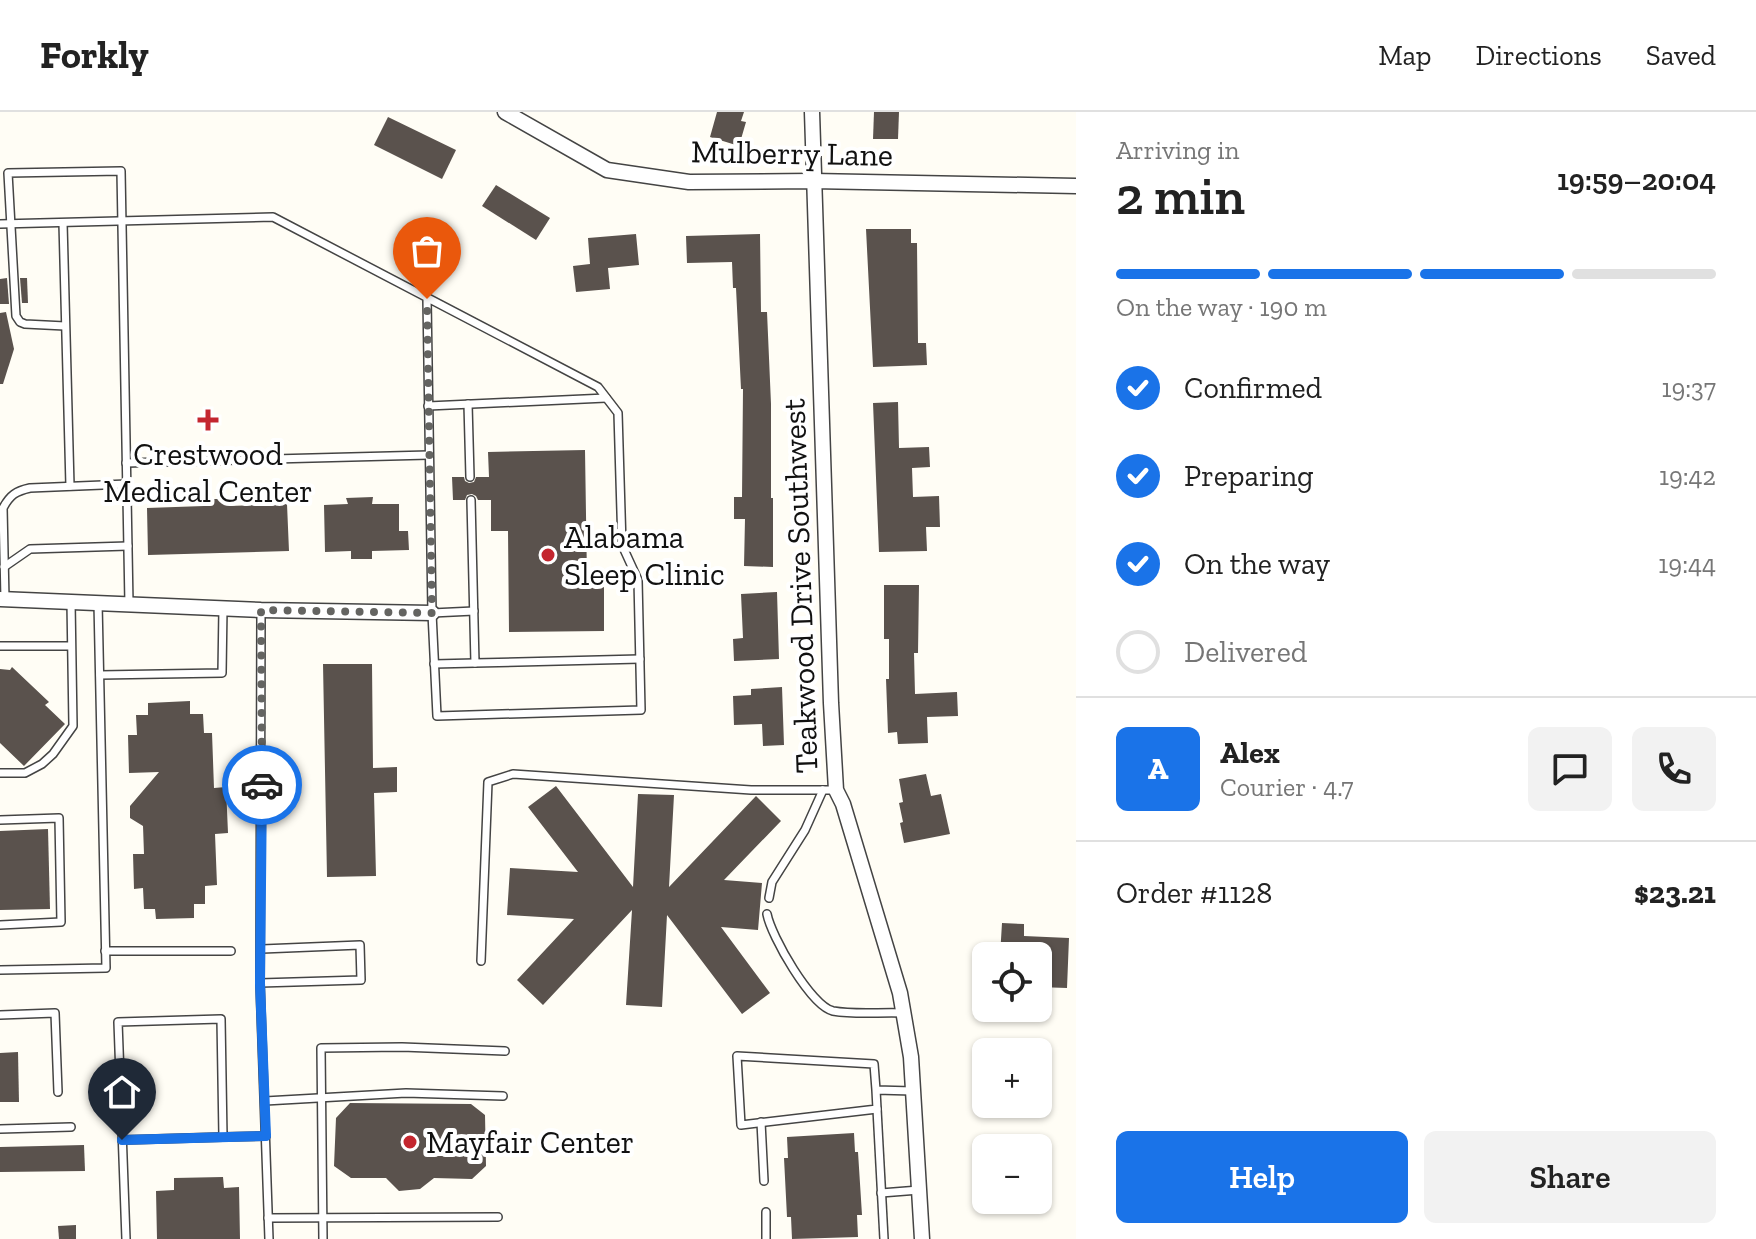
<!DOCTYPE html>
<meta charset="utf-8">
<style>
body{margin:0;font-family:"Zilla Slab",serif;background:#f2f2f2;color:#222;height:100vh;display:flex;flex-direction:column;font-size:30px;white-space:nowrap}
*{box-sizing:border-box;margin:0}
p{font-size:26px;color:#767676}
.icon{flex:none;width:44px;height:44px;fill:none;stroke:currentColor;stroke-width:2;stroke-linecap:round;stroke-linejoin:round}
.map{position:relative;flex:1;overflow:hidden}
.drawer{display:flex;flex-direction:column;background:#fff;width:680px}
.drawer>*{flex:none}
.tools{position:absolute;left:972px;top:830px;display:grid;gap:16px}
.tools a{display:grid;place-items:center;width:80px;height:80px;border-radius:12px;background:#fff;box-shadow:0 2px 6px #0004;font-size:40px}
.pin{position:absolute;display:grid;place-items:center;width:68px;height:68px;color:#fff;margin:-82px -34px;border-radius:50% 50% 50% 0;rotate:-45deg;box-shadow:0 0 8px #0007}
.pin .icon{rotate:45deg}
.courier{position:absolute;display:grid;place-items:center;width:80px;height:80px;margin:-40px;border:6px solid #1a73e8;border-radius:50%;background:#fff;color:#222;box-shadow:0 2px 10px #0007}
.headline em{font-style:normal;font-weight:600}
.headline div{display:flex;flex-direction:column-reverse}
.headline{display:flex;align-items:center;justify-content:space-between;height:136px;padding:0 40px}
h1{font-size:52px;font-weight:600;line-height:60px}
.bar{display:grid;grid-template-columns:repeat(4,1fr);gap:12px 8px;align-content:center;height:96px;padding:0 40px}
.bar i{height:10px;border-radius:6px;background:#e0e0e0}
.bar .active{background:#1a73e8}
.bar p{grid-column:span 4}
.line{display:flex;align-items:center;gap:20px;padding:0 40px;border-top:2px solid #e0e0e0}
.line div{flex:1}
.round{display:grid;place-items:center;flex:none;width:84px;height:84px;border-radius:12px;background:#f2f2f2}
ol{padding:0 40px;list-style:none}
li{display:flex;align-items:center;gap:24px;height:88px}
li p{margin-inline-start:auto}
li .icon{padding:8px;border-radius:50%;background:#1a73e8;color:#fff;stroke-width:4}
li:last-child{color:#767676}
li i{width:44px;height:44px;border:4px solid #e0e0e0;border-radius:50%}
.button{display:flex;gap:16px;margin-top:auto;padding:16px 40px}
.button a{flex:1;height:92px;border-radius:12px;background:#1a73e8;color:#fff;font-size:32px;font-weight:600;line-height:92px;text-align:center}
.button a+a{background:#f2f2f2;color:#222}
header{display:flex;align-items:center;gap:48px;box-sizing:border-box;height:112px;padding:0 40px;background:#fff;border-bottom:2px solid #e0e0e0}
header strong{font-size:38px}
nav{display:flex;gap:44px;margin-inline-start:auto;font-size:28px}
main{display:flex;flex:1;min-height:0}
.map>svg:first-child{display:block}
.building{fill:#5a524d}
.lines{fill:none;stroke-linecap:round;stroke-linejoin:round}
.lane-casing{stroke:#444;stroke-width:10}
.street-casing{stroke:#444;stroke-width:17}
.lane{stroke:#fff;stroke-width:7}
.street{stroke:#fff;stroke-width:14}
.done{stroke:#646461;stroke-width:8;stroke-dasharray:0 14.4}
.route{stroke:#1a73e8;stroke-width:10}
.poi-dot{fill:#c4262e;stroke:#fff;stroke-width:3}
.labels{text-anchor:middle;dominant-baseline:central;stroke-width:8;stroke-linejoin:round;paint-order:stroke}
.street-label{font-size:32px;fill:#111;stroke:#fff}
.poi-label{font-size:32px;fill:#111;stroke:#fff;text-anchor:start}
</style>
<header>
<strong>Forkly</strong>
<nav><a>Map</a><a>Directions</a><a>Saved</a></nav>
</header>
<main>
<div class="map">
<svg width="1076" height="1127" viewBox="0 0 1076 1127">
<rect width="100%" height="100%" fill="#fffdf5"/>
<g class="building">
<polygon points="717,0 744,0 741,9 746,10 739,34 710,25"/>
<polygon points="874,0 899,0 898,27 873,27"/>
<polygon points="388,5 456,38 442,67 374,33"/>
<polygon points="496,73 550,106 536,128 482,94"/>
<polygon points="866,117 911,117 911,131 917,131 918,231 926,231 927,253 873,255"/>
<polygon points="636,122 639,153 608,156 610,177 576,180 573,154 590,152 588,126"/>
<polygon points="760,122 761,200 767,200 771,292 771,386 773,386 773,455 744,454 745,407 734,407 734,385 742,385 743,277 741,277 736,176 733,176 732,150 687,151 686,124"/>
<polygon points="7,166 9,192 0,192 0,167"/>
<polygon points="20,166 27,166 28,191 22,191"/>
<polygon points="6,200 14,237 3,272 0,272 0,201"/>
<polygon points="898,290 899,336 929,335 930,355 912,356 913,385 939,384 940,415 926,415 927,439 879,440 873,291"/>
<polygon points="585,338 587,467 604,467 604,519 509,520 508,419 491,419 491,388 478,388 476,384 472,382 467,383 465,388 453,388 452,365 464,365 465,369 469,371 474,370 476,365 489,365 488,340"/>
<polygon points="373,385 372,392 399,392 399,419 408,419 409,438 372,439 372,447 351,447 351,439 325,440 324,393 348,392 346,386"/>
<polygon points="203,387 230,387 230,394 287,392 289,439 148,443 147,396 204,394"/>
<polygon points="884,473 919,473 918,541 914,541 915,582 957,580 958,604 927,605 928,631 898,632 897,620 888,621 886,567 889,567 889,527 884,527"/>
<polygon points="777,480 779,547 734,549 733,527 743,526 741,482"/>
<polygon points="323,552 372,552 373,656 397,655 397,680 374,681 376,764 327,765"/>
<polygon points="12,555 49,590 45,593 65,612 24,654 0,631 0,557 10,558"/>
<polygon points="782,575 784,633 763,634 762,612 734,613 733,584 751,583 751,577"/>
<polygon points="190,589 190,602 203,602 204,621 212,621 214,676 226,675 228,721 215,722 217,773 205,774 205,792 194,792 194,806 156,807 155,797 144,797 143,776 134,777 133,742 144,742 143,714 130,706 130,694 159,660 129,661 128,623 137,623 136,603 148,603 148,591"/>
<polygon points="926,662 931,684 941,682 950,722 904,731 900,711 903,710 899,691 903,690 899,667"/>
<polygon points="556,674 633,775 638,682 674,683 669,775 756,684 781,709 724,768 762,771 758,818 721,815 770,881 742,902 667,803 662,895 626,893 632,798 543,893 517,868 574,807 507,803 510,756 578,760 528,695"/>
<polygon points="48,717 50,797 0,798 0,719"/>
<polygon points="1002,811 1024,812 1024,824 1069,826 1067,876 1038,875 1038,844 1000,844"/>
<polygon points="18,940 19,990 0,990 0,941"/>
<polygon points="350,991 471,992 485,1003 486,1054 472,1067 434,1066 420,1077 399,1079 386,1066 351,1066 334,1054 336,1006"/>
<polygon points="854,1021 855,1040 858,1040 862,1103 857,1103 858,1125 792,1127 791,1105 787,1105 784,1046 788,1046 787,1025"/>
<polygon points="84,1033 85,1059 0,1060 0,1035"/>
<polygon points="223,1065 224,1076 239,1075 240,1127 157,1127 156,1079 174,1078 174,1066"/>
<polygon points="76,1113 76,1127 59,1127 58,1114"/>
</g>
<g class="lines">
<defs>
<g id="lane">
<polyline points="63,111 70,374"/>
<polyline points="0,112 273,105 598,275 618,301 622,433 638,468 641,598 437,604 432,501 427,187"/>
<polyline points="65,214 25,212 20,210 16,204 8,61 121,59 129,492"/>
<polyline points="468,292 470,365"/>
<polyline points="428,294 606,286"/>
<polyline points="126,351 429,343"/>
<polyline points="471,388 475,551 640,547"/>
<polyline points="4,455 30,437 128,434"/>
<path d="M 5,487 L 3,396 C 10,383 16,379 30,376 L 127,372"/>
<polyline points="261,498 260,871 269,1127"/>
<polyline points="432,501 474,499"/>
<polyline points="0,534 71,534"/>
<polyline points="434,552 475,551"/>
<polyline points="100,563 222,561 223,496"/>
<polyline points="0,661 25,661 42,652 53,642 73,614 71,490"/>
<polyline points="0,708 59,706 61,810 0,813"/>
<polyline points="769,786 772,770 805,718 823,678"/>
<path d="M 767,802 C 771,824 811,894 833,899 C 855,903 880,900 903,901"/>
<polyline points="105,839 231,839"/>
<polyline points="481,849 488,670 513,662 751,678 836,678"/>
<polyline points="0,858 106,856 98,491"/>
<polyline points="260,871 361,868 360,833 262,837"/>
<polyline points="0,903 55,901 58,980"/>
<polyline points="876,978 877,997 741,1013 737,944 874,952 876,978 913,979"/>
<polyline points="265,989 406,981 503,984"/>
<polyline points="877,997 884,1127"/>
<polyline points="761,1010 764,1069"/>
<polyline points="0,1017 71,1015"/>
<polyline points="122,1028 223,1025"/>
<polyline points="881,1081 919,1078"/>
<polyline points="766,1100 766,1127"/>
<polyline points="268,1106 498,1105"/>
<polyline points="126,1127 118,910 221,907 223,1025 266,1024"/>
<polyline points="323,1127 321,936 402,935 505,939"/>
</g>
<g id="street">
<polyline points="505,0 607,58 689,70 813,69 1076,74"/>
<polyline points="812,0 831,591 836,678 843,692 900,881 911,945 922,1127"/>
<polyline points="0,487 261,498 432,501"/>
</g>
</defs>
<use href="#lane" class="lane-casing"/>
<use href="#street" class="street-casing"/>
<use href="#lane" class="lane"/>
<use href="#street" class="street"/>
</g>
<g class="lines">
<polyline class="done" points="262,673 261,498 432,501 427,187"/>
<polyline class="route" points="122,1028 266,1024 260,871 262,673"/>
</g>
<g class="poi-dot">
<path d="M204 296h8v8h8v8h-8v8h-8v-8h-8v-8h8z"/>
<circle cx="548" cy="443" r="8"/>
<circle cx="410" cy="1030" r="8"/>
</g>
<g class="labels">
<g class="street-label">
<text transform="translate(792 41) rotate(1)">Mulberry Lane</text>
<text transform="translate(800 474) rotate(-92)">Teakwood Drive Southwest</text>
</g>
<g class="poi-label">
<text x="208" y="342" text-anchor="middle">Crestwood<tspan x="208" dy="37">Medical Center</tspan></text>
<text x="564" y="425">Alabama<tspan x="564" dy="37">Sleep Clinic</tspan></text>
<text x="426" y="1030">Mayfair Center</text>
</g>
</g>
</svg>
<div class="tools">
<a><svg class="icon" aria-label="locate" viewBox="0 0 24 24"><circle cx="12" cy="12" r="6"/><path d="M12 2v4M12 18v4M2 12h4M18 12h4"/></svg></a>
<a>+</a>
<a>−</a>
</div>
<div class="pin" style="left:427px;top:187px;background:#ea580c"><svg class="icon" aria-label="bag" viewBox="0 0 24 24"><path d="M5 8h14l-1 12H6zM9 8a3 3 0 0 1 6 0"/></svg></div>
<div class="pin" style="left:122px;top:1028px;background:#1f2937"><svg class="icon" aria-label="home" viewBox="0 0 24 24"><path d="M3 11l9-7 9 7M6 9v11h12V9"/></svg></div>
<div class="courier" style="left:262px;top:673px"><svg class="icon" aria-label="car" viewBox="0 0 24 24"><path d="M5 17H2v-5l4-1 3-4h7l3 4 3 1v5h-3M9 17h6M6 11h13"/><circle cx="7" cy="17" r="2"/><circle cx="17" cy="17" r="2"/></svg></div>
</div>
<section class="drawer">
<div class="headline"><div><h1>2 min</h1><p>Arriving in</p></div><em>19:59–20:04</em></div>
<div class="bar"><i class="active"></i><i class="active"></i><i class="active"></i><i></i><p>On the way · 190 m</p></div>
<ol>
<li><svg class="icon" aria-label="check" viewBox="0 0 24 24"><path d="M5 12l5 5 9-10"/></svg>Confirmed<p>19:37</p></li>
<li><svg class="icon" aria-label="check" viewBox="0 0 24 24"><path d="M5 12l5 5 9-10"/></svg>Preparing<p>19:42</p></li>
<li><svg class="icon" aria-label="check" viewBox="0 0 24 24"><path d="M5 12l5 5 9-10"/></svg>On the way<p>19:44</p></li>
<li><i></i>Delivered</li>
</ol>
<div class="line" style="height:144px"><b class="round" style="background:#1a73e8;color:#fff">A</b><div><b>Alex</b><p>Courier · 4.7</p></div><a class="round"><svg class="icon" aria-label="chat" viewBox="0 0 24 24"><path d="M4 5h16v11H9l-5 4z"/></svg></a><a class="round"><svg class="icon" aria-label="phone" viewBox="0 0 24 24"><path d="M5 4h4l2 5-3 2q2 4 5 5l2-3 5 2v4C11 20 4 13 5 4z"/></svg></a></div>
<div class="line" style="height:104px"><div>Order #1128</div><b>$23.21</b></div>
<div class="button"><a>Help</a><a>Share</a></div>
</section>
</main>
